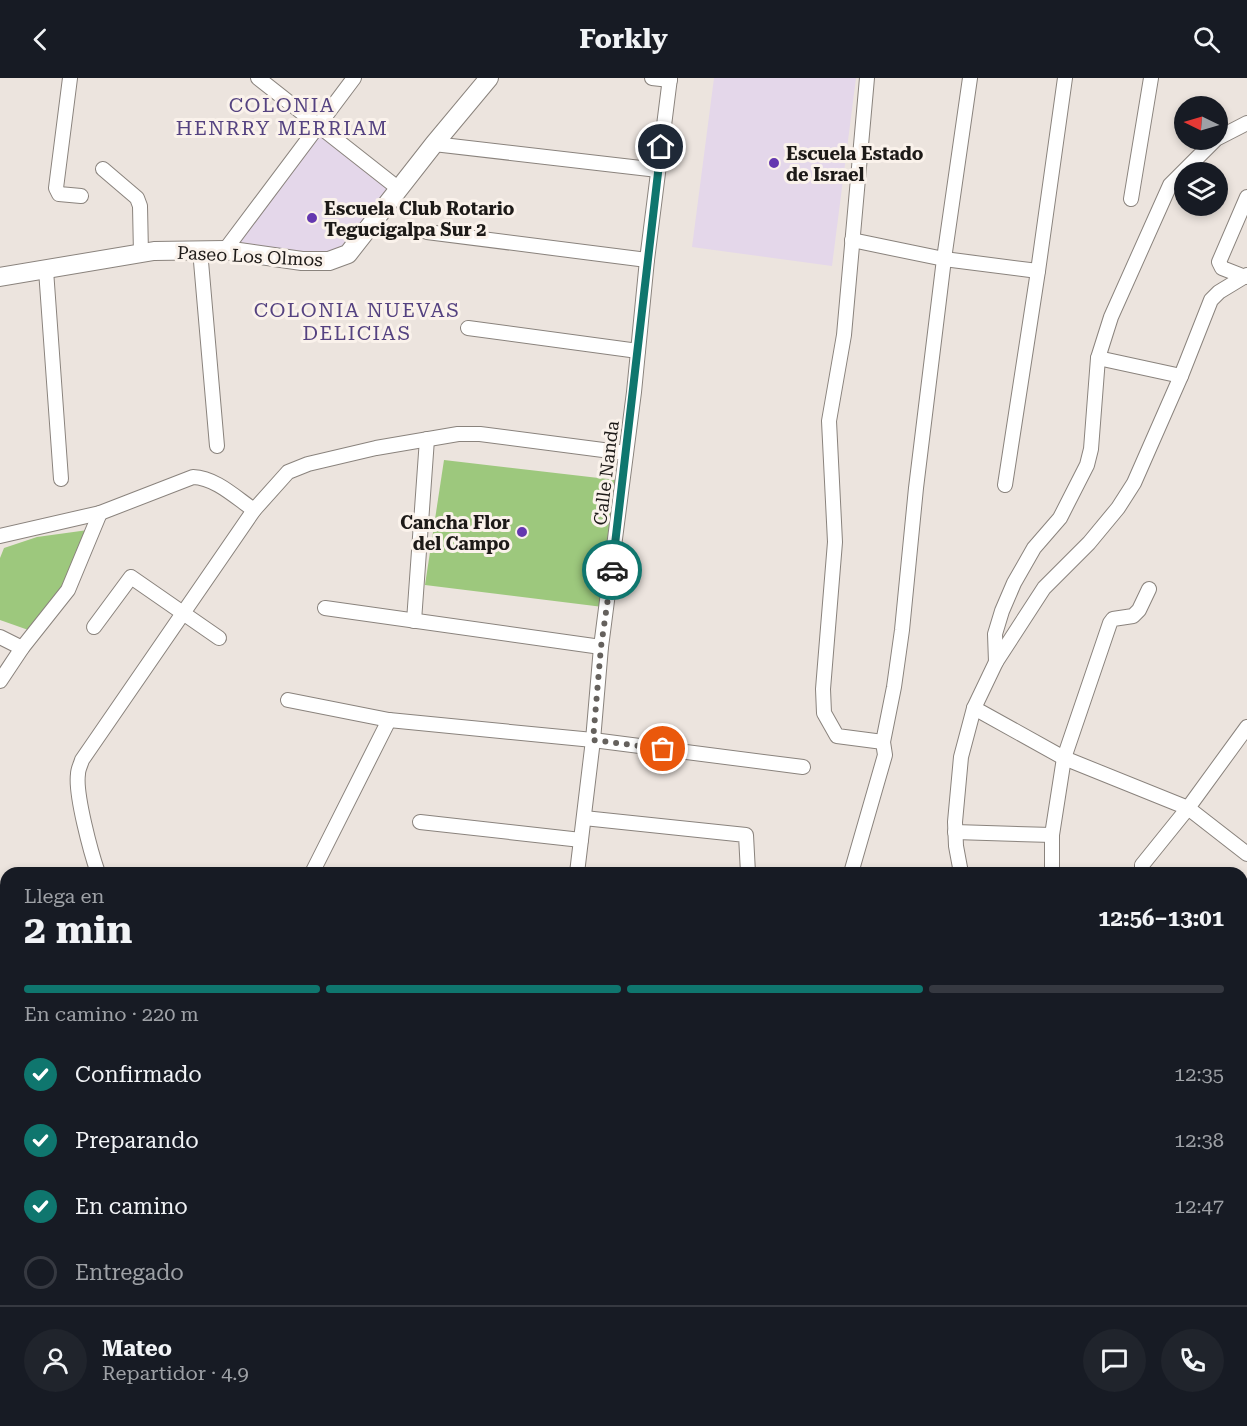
<!DOCTYPE html>
<html lang="es">
<meta charset="utf-8">
<style>
body{margin:0;font-family:"Roboto Serif",serif;background:#20242c;color:#f1f3f6;height:100vh;display:flex;flex-direction:column;font-size:22px;white-space:nowrap}
*{box-sizing:border-box;margin:0}
p{font-size:20px;color:#9ea1a6}
.icon{flex:none;width:33px;height:33px;fill:none;stroke:currentColor;stroke-width:2;stroke-linecap:round;stroke-linejoin:round}
.map{position:relative;flex:1;overflow:hidden}
.side{position:absolute;left:0px;top:789px;width:1248px;height:560px;display:flex;flex-direction:column;background:#171b24;border-radius:18px 18px 0 0;box-shadow:0 3px 9px #0003}
.side>*{flex:none}
.needle{width:39px;rotate:275deg}
.tools{position:absolute;left:1174px;top:18px;display:grid;gap:12px}
.tools a{display:grid;place-items:center;width:54px;height:54px;border-radius:50%;background:#171b24;box-shadow:0 3px 9px #0003;font-size:30px}
.pin{position:absolute;display:grid;place-items:center;width:51px;height:51px;color:#fff;margin:-26px;border:3px solid #fff;border-radius:50%;box-shadow:0 2px 6px #0007}
.courier{position:absolute;display:grid;place-items:center;width:60px;height:60px;margin:-30px;border:4px solid #0f766e;border-radius:50%;background:#fff;color:#222;box-shadow:0 2px 8px #0007}
.headline em{font-style:normal;font-weight:700}
.headline div{display:flex;flex-direction:column-reverse}
.headline{display:flex;align-items:center;justify-content:space-between;height:102px;padding:0 24px}
h1{font-size:39px;font-weight:700;line-height:45px}
.bar{display:grid;grid-template-columns:repeat(4,1fr);gap:9px 6px;align-content:center;height:72px;padding:0 24px}
.bar i{height:8px;border-radius:4px;background:#363941}
.bar .active{background:#0f766e}
.bar p{grid-column:span 4}
.line{display:flex;align-items:center;gap:15px;padding:0 24px;border-top:2px solid #363941}
.line div{flex:1}
.round{display:grid;place-items:center;flex:none;width:63px;height:63px;border-radius:32px;background:#20242c}
ol{padding:0 24px;list-style:none}
li{display:flex;align-items:center;gap:18px;height:66px}
li p{margin-inline-start:auto}
li .icon{padding:6px;border-radius:50%;background:#0f766e;color:#fff;stroke-width:4}
li:last-child{color:#9ea1a6}
li i{width:33px;height:33px;border:3px solid #363941;border-radius:50%}
header{display:flex;justify-content:space-between;align-items:center;height:78px;padding:0 24px;background:#171b24;font-size:27px;font-weight:700}
.map>svg:first-child{display:block}
.education{fill:#e4d7ea}
.green{fill:#9dc87d}
.water{fill:#3bdeec}
.lines{fill:none;stroke-linecap:round;stroke-linejoin:round}
.minor-casing{stroke:#8a837d;stroke-width:16}
.tertiary-casing{stroke:#8a837d;stroke-width:20}
.minor{stroke:#fff;stroke-width:14}
.tertiary{stroke:#fff;stroke-width:18}
.done{stroke:#65615d;stroke-width:6;stroke-dasharray:0 10.8}
.route{stroke:#0f766e;stroke-width:8}
.poi-dot{fill:#6437af;stroke:#faf2eb;stroke-width:2}
.labels{text-anchor:middle;dominant-baseline:central;stroke-width:6;stroke-linejoin:round;paint-order:stroke}
.poi-label{font-size:18px;font-weight:bold;fill:#1d1a18;stroke:#faf2eb;text-anchor:start}
.street-label{font-size:18px;fill:#1d1a18;stroke:#faf2eb}
.neighbourhood-label{font-size:20px;letter-spacing:1.5px;fill:#544280;stroke:#faf2eb}
</style>
<header><svg class="icon" aria-label="back" viewBox="0 0 24 24"><path d="M15 5l-7 7 7 7"/></svg>Forkly<svg class="icon" aria-label="search" viewBox="0 0 24 24"><circle cx="10" cy="10" r="6"/><path d="M15 15l6 6"/></svg></header>
<div class="map">
<svg width="1247" height="1348" viewBox="0 0 1247 1348">
<rect width="100%" height="100%" fill="#ece4de"/>
<g class="education">
<polygon points="714,0 856,0 832,188 692,169"/>
<polygon points="319,55 392,112 343,171 324,177 235,168"/>
</g>
<g class="green">
<polygon points="444,382 616,402 603,529 425,507"/>
<polygon points="88,452 68,508 34,554 0,542 0,480 4,470 37,459"/>
</g>
<g class="water">
<polygon points="0,1217 6,1222 6,1302 0,1296"/>
<polygon points="179,1342 188,1348 75,1348 66,1343"/>
</g>
<g class="lines">
<defs>
<g id="minor">
<polyline points="70,0 56,110 59,116 81,118"/>
<polyline points="258,0 399,111"/>
<polyline points="652,0 670,2"/>
<polyline points="867,0 844,257 829,343 835,464 823,611 824,635 837,658 883,664"/>
<polyline points="1218,60 1247,45"/>
<polyline points="434,66 658,92"/>
<polyline points="103,91 137,120 140,128 141,176"/>
<polyline points="1131,121 1151,0"/>
<polyline points="427,154 647,182"/>
<polyline points="852,162 944,181 1038,193"/>
<polyline points="200,172 217,368"/>
<polyline points="225,172 354,0"/>
<polyline points="46,192 61,401"/>
<polyline points="1245,199 1222,190 1219,184 1247,119"/>
<polyline points="468,250 638,273"/>
<polyline points="1098,280 1181,298"/>
<polyline points="1005,407 1038,193 1065,0"/>
<path d="M 0,458 L 100,435 L 193,399 C 216,400 235,419 254,432"/>
<polyline points="325,530 601,569"/>
<polyline points="414,543 427,361"/>
<polyline points="94,549 131,499 219,560"/>
<polyline points="0,559 22,570"/>
<polyline points="996,584 995,556 1002,533 1014,505 1034,470 1060,440 1087,387 1091,371 1098,280 1111,239 1170,107 1215,62"/>
<polyline points="0,603 22,570 68,512 100,435"/>
<polyline points="288,622 389,642 593,662 803,689"/>
<polyline points="974,630 1064,680 1188,730 1247,776"/>
<polyline points="584,740 746,757 748,795"/>
<polyline points="420,744 581,762"/>
<polyline points="955,754 1052,757"/>
<path d="M 98,795 C 91,775 75,716 78,696 C 78,691 81,686 82,682 L 254,432 L 288,394 L 308,386 L 376,370 L 458,356 L 480,356 L 626,375"/>
<polyline points="312,795 389,642"/>
<polyline points="577,795 593,662 601,569 634,314 647,182 670,0"/>
<polyline points="851,795 885,677 883,664 894,609 902,552 916,410 944,181 970,0"/>
<polyline points="961,795 956,768 955,744 961,679 974,630 996,584 1044,510 1089,465 1118,430 1134,405 1181,298 1211,222 1219,214 1247,197"/>
<polyline points="1052,795 1052,757 1064,680 1110,545 1113,541 1133,538 1139,532 1149,511"/>
<polyline points="1142,795 1142,787 1188,730 1247,649"/>
<polyline points="0,891 6,892"/>
<polyline points="1242,980 1244,970 1243,905 1247,890"/>
<polyline points="0,991 6,991"/>
<polyline points="0,1093 6,1094"/>
<polyline points="1242,1095 1247,1118"/>
<polyline points="1242,1144 1247,1143"/>
<polyline points="1242,1227 1247,1226"/>
<polyline points="462,1342 503,1348"/>
<polyline points="943,1342 943,1348"/>
<polyline points="1001,1342 1001,1348"/>
<polyline points="1091,1342 1091,1348"/>
<polyline points="1185,1342 1185,1348"/>
</g>
<polyline id="tertiary" points="0,199 154,173 225,172 302,183 329,183 348,176 434,66 489,0"/>
</defs>
<use href="#minor" class="minor-casing"/>
<use href="#tertiary" class="tertiary-casing"/>
<use href="#minor" class="minor"/>
<use href="#tertiary" class="tertiary"/>
</g>
<g class="lines">
<polyline class="done" points="612,492 601,569 593,662 663,671"/>
<polyline class="route" points="612,492 661,69"/>
</g>
<g class="poi-dot">
<circle cx="774" cy="85" r="6"/>
<circle cx="312" cy="140" r="6"/>
<circle cx="522" cy="454" r="6"/>
</g>
<g class="labels">
<g class="poi-label">
<text x="786" y="75">Escuela Estado<tspan x="786" dy="21">de Israel</tspan></text>
<text x="324" y="130">Escuela Club Rotario<tspan x="324" dy="21">Tegucigalpa Sur 2</tspan></text>
<text x="510" y="444" text-anchor="end">Cancha Flor<tspan x="510" dy="21">del Campo</tspan></text>
</g>
<g class="street-label">
<text transform="translate(250 178) rotate(3)">Paseo Los Olmos</text>
<text transform="translate(606 395) rotate(-83)">Calle Nanda</text>
</g>
<g class="neighbourhood-label">
<text x="282" y="27">COLONIA<tspan x="282" dy="23">HENRRY MERRIAM</tspan></text>
<text x="357" y="232">COLONIA NUEVAS<tspan x="357" dy="23">DELICIAS</tspan></text>
</g>
</g>
</svg>
<div class="tools">
<a><svg class="needle" viewBox="-14 -14 28 28"><path d="M0-13l5 13h-10z" fill="#e53935"/><path d="M0 13l5-13h-10z" fill="#9ea1a6"/></svg></a>
<a><svg class="icon" aria-label="layers" viewBox="0 0 24 24"><path d="M12 4l9 5-9 5-9-5zM3 14l9 5 9-5"/></svg></a>
</div>
<div class="pin" style="left:663px;top:671px;background:#ea580c"><svg class="icon" aria-label="bag" viewBox="0 0 24 24"><path d="M5 8h14l-1 12H6zM9 8a3 3 0 0 1 6 0"/></svg></div>
<div class="pin" style="left:661px;top:69px;background:#1f2937"><svg class="icon" aria-label="home" viewBox="0 0 24 24"><path d="M3 11l9-7 9 7M6 9v11h12V9"/></svg></div>
<div class="courier" style="left:612px;top:492px"><svg class="icon" aria-label="car" viewBox="0 0 24 24"><path d="M5 17H2v-5l4-1 3-4h7l3 4 3 1v5h-3M9 17h6M6 11h13"/><circle cx="7" cy="17" r="2"/><circle cx="17" cy="17" r="2"/></svg></div>
<section class="side">
<div class="headline"><div><h1>2 min</h1><p>Llega en</p></div><em>12:56–13:01</em></div>
<div class="bar"><i class="active"></i><i class="active"></i><i class="active"></i><i></i><p>En camino · 220 m</p></div>
<ol>
<li><svg class="icon" aria-label="check" viewBox="0 0 24 24"><path d="M5 12l5 5 9-10"/></svg>Confirmado<p>12:35</p></li>
<li><svg class="icon" aria-label="check" viewBox="0 0 24 24"><path d="M5 12l5 5 9-10"/></svg>Preparando<p>12:38</p></li>
<li><svg class="icon" aria-label="check" viewBox="0 0 24 24"><path d="M5 12l5 5 9-10"/></svg>En camino<p>12:47</p></li>
<li><i></i>Entregado</li>
</ol>
<div class="line" style="height:108px"><a class="round"><svg class="icon" aria-label="person" viewBox="0 0 24 24"><circle cx="12" cy="8" r="4"/><path d="M4 21q1-7 8-7t8 7"/></svg></a><div><b>Mateo</b><p>Repartidor · 4.9</p></div><a class="round"><svg class="icon" aria-label="chat" viewBox="0 0 24 24"><path d="M4 5h16v11H9l-5 4z"/></svg></a><a class="round"><svg class="icon" aria-label="phone" viewBox="0 0 24 24"><path d="M5 4h4l2 5-3 2q2 4 5 5l2-3 5 2v4C11 20 4 13 5 4z"/></svg></a></div>
</section>
</div>
